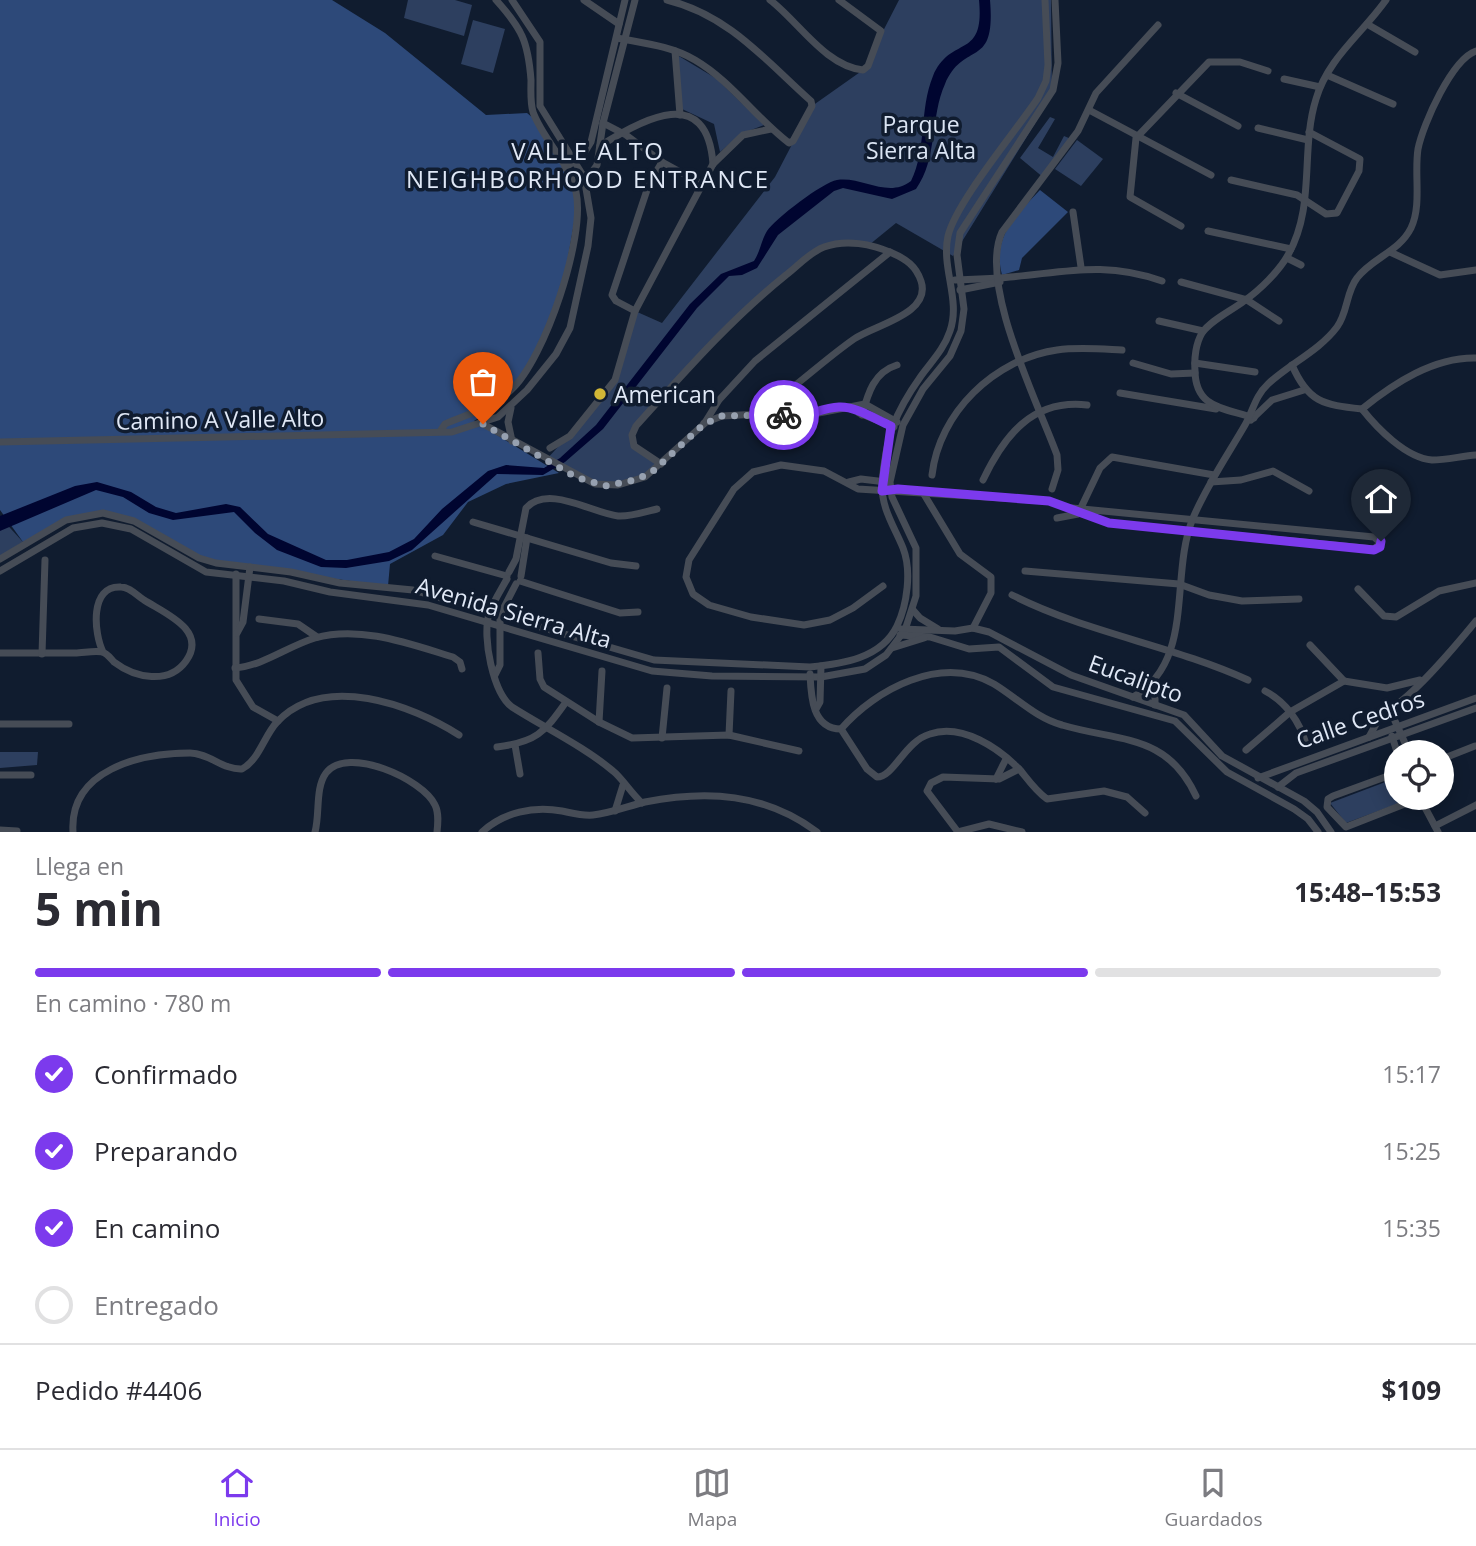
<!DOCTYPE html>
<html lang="es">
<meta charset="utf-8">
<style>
body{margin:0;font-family:"Open Sans",sans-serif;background:#f2f2f3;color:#2b2b33;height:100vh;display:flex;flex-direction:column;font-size:26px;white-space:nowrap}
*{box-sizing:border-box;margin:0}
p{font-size:23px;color:#7c7c81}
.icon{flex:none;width:38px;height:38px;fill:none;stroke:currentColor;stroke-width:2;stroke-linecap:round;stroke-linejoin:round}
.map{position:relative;height:832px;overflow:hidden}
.drawer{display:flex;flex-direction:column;background:#fff;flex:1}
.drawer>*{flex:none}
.controls{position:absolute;left:1384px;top:740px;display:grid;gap:14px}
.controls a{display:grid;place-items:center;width:70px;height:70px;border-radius:50%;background:#fff;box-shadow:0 4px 18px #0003;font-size:35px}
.pin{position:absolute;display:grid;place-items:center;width:60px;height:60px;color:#fff;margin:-72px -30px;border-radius:50% 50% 50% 0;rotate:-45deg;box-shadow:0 0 7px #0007}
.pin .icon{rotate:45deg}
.courier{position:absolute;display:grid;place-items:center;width:70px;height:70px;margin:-35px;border:5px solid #7c3aed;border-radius:50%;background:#fff;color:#222;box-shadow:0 2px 9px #0007}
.overview em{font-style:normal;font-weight:700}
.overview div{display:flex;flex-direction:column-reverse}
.overview{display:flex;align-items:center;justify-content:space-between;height:119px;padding:0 35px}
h1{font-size:46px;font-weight:700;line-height:52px}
.bar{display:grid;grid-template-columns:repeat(4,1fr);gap:10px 7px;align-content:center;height:84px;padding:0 35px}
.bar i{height:9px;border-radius:5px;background:#e1e1e2}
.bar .current{background:#7c3aed}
.bar p{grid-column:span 4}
.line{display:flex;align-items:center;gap:18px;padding:0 35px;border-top:2px solid #e1e1e2}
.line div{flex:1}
ol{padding:0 35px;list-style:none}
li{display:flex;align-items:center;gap:21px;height:77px}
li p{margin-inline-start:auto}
li .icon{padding:7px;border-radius:50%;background:#7c3aed;color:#fff;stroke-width:4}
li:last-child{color:#7c7c81}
li i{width:38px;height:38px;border:4px solid #e1e1e2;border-radius:50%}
.tab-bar{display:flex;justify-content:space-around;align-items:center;height:98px;border-top:2px solid #e1e1e2;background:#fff;font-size:19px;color:#7c7c81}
.tab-bar a{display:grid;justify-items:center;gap:4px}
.tab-bar .current{color:#7c3aed}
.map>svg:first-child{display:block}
.green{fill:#2d3f5f}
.forest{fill:#2d4979}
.water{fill:#000530}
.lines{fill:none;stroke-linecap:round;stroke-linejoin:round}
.minor{stroke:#464c56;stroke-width:7}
.done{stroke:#97a1b0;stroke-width:7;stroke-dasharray:0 12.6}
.route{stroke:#7c3aed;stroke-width:9}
.poi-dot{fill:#d2b736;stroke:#101c2f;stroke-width:2.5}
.labels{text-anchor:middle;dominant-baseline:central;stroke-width:7;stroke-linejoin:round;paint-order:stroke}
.park-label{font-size:23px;fill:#dae4f3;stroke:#101c2f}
.poi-label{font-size:23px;fill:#e0e8f6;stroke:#101c2f;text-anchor:start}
.street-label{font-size:23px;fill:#e0e8f6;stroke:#101c2f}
.neighbourhood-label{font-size:24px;letter-spacing:2px;fill:#e0e8f6;stroke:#101c2f}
</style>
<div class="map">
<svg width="1476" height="832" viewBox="0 0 1476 832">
<rect width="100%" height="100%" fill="#101c2f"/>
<g class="green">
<polygon points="408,0 455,0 472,5 464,36 404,18"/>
<polygon points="899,0 1051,0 1052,96 953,256 896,223 869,245 824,247 764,293 636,426 633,441 661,464 652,472 605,486 546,460 608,392 635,311 662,323 775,177 812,106 863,70"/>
<polygon points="473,20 505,29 493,73 461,64"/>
<polygon points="677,55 717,79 764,125 741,134 720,152 714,124 682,109"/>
<polygon points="1050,117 1055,119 1038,148 1053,157 1064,136 1071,139 1044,178 1020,158"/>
<polygon points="1077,140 1103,159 1081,186 1055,169"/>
<polygon points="0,517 23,542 0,556"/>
<polygon points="0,752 38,752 37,765 0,768"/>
<polygon points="1396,778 1396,798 1413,798 1346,823 1330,803"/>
</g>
<g class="forest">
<polygon points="0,0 332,0 385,33 486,115 527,113 533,118 573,180 578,200 562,292 522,378 494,408 474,421 559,473 506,484 468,502 443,535 390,564 388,586 216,563 115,515 80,515 23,542 0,510"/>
<path d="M 1040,190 L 1068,212 L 1022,258 L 1019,270 L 1002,275 C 992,237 1015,216 1040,190 Z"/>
</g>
<path class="water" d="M 979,0 L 990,0 C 996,71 965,39 945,84 C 930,117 938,158 916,189 L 892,199 L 843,188 L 834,191 L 778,235 L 757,268 L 742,275 L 729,276 L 697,308 L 603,429 L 565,462 L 543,475 L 497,474 L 412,550 L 389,561 L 346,568 L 321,567 L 277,550 L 255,533 L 234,512 L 173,520 L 149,513 L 123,497 L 96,490 L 0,531 L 0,516 L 75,486 L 97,482 L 131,492 L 156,507 L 176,513 L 226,504 L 240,507 L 268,534 L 326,560 L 347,560 L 389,552 L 414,539 L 442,509 L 488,471 L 506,465 L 544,468 L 560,458 L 596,425 L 690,304 L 721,274 L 754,261 C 760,252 761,241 767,231 C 775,219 823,182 837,180 C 862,176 888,199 911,181 C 927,149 919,110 933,76 C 951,34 985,61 979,0 Z"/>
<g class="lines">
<g class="minor">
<polyline points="584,0 619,24"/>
<path d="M 770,0 C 798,21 825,66 863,70 L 868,66 L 881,31 L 839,0"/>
<polyline points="1367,24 1415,52"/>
<path d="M 617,38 C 643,43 672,46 695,60 C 731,81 756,118 789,143 L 793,141 L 812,106 L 811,101 C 766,61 729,15 667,0"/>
<polyline points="675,51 680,115"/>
<polyline points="1327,75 1393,104"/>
<polyline points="1284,79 1320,87"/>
<polyline points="1176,93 1238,126"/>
<polyline points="1089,110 1211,175"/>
<polyline points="603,123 626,135 662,162 702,184"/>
<polyline points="1258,128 1308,140"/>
<path d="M 600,146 C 644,118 707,84 713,164"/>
<polyline points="565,168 583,155 591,142 625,0"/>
<polyline points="580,178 592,172 597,165 603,123 635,0"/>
<polyline points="1231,180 1297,195 1326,214 1337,213 1359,171 1360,159 1309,132"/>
<polyline points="1073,212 1081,267"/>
<polyline points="1181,226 1130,197 1136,138 1209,62 1240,62 1268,71"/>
<polyline points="1208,231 1291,249"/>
<polyline points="1390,252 1440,275 1476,270"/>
<polyline points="1287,258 1301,265"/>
<path d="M 955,280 C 974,279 992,279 1010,277 C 1067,272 1105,261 1162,281"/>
<polyline points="1181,282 1247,300 1279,321"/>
<polyline points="960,290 1000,282"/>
<polyline points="635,311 616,301 612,295 649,184 662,162"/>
<polyline points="1159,321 1203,331"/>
<polyline points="1133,363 1171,374 1195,373"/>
<polyline points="1195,363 1255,372"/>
<path d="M 1292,365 C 1308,402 1323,405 1362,409"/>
<polyline points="1120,393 1216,409"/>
<polyline points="511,408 508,422 512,441"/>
<path d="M 1362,409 C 1377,428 1406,458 1432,460 C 1446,460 1462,456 1476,455"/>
<path d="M 1362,409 C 1394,383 1434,357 1476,358"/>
<polyline points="859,413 894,427"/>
<path d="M 862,415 C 868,393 874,372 897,365"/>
<path d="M 1254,418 C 1227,408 1195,410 1195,370 C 1194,358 1196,343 1202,333 C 1211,320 1231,311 1244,301 C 1260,290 1279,271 1288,255 C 1316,206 1300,150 1316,99 C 1328,58 1362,34 1386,0"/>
<polyline points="1251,420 1272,400 1304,390"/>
<polyline points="704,423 722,416 778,413 798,417 865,404 897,422"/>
<polyline points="483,424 595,484 618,485 645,477 704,424 719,400 755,361 890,252"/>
<path d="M 441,430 L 445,424 C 468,414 492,408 511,390 C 545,359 586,236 576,192 C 570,163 543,140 533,112 C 530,102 531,90 531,80 C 528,41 522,29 496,0"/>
<polyline points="0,442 452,432 498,417 527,390 556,354 570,328 588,246 591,218 584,177 540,106 540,42 512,0"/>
<polyline points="550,448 570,436 615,380 635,311 713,164 743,135 771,129"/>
<path d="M 661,464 L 634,446 L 632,435 L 636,426 C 684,373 730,320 786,275 C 798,266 810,252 824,247 C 846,239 872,244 892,253 C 906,259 916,266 921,281 C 932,314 874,325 854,339 C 831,355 810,374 788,391 L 782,397 L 778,413"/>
<path d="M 932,475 C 939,413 994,359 1057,350 C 1078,347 1101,349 1122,350"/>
<path d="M 983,480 C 1004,436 1032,399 1087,405"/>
<polyline points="849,482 861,479 886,482"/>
<polyline points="1211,482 1241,480 1273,471 1309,491"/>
<path d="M 1052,489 L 1058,470 L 1057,455 C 1038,403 978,284 1002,232 L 1078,131 L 1096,93 L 1158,25"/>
<polyline points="922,491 960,554 991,577 991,593 973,628"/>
<polyline points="1057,518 1078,514 1100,468 1112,457 1214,475"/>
<polyline points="473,522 611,563 636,566"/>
<polyline points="435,556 507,576"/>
<path d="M 0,559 L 66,520 L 103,513 L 134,521 L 199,558 L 216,563 L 291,572 L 340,583 L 413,590 L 654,660 L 810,667 C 841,664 881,659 897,626 C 907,605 912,571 903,548 C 894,526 881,508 882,483 C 886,437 894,414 921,376 C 932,361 944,349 950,331 C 961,300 941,268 948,236 C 956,202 1016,131 1038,98 L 1046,81 L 1048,65 L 1045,0"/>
<polyline points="0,571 73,528 102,523 131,529 206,572 284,581 330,592 428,605 652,671 712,676 821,677 865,669 886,655 905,630 916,596 916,548 892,497 890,482 903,425 923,389 950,356 961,331 964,309 957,255 960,233 1053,90 1058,63 1055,0"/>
<polyline points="1025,571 1179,584 1209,595 1242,601 1299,599"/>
<path d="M 509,572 L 516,559 L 526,508 C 548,484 592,513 618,516 C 630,517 644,512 657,509"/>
<polyline points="236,574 236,680 253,707 278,721"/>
<polyline points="521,576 527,538"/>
<path d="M 507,579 C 501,590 493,602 489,614 C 482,637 493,693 512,707 C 545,728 583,746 613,771 C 621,777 632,794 642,803"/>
<polyline points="520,581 620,613 638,612"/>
<polyline points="883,586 853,608 830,620 804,625 751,617 709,605 693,594 686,577 689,560 734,489 753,472 781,465 824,471 858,489 1049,501 1109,523 1374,549 1381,543 1374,537 1072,508"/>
<polyline points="1358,589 1384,616 1396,617 1439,591 1476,583"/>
<path d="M 1012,595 C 1087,633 1171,645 1248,680"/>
<polyline points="913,610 920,618 938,629"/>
<polyline points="259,619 298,624 317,637"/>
<polyline points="901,629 955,631 973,628 989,632 1071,675 1184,715 1222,756 1304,801 1317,812 1331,832"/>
<polyline points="237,633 243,622 250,567"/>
<polyline points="900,635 930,637 969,649 999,647 1053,687 1175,721 1227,772 1294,809 1308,819 1318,832"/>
<polyline points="1310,645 1344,681 1387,688 1420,680"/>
<polyline points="892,648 924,638"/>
<path d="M 0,653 C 25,653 50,653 75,653 C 83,653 95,650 102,652 C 107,653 111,659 114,662 C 135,678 169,685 186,661 C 208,630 164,613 144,600 C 137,596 130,587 121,587 C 89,585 94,634 103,652"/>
<polyline points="538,653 540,679 544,687 599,722 632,738 729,735 799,751"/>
<polyline points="42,654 45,560"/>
<path d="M 235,668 C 263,666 288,646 315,638 C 360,625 410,644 453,657 L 460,662 L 462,669"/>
<path d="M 810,674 C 811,696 812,729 841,729 L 867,769 L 877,777 C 894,777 905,741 930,734 C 962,723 999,748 1021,771 C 1029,781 1036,791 1047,799 L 1104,791 L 1127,797 L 1145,813"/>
<polyline points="495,675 500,665 500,615 516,584"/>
<path d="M 1265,691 C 1286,702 1300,722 1306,744"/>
<path d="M 1133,697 C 1196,661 1169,576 1193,518 C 1207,485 1227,456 1245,425 C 1253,411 1255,396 1268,384 C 1289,364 1319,351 1337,327 C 1348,312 1346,292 1357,278 C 1372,258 1399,252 1411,228 C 1422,205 1414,174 1418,149 C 1423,124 1452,59 1476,51"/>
<polyline points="1155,705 1155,680"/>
<polyline points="816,709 820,702 821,666"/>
<polyline points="1390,710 1409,752"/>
<polyline points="599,722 602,671"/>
<polyline points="0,724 69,724"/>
<path d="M 841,729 C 876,689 941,654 994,684 C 1017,698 1036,718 1062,725 C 1119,742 1167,733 1196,796"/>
<polyline points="729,735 731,691"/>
<polyline points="1392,736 1397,752"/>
<path d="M 1369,737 L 1382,713 C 1408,704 1457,644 1476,621"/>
<polyline points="662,738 667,688"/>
<polyline points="515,745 520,774"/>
<path d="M 497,747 C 536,742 544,733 566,702"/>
<polyline points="1246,750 1290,712 1344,681"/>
<polyline points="1442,759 1475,746"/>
<polyline points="1019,769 999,779 943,777 931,783 927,791 958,832 989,824 1022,832"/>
<polyline points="1396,773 1333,796 1328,799 1327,807 1346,827 1420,798"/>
<polyline points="0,775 31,775"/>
<polyline points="1258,778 1476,698"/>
<polyline points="996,779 1006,759"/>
<polyline points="1278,787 1296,773 1476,708"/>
<polyline points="1420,798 1438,832"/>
<polyline points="615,811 623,785"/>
<polyline points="1435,826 1476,805"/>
<polyline points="0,830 17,831"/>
<path d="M 73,832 C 69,770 140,753 190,753 C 209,753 223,770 242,769 C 259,760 264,736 277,722 C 324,672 412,705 459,735"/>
<path d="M 315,832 C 320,814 315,788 326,773 C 347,745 423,779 435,805 C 439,813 438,823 437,832"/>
<path d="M 482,832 C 504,812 533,806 562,811 C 572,813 582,816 593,815 C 611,813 628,806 645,802 C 707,790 765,793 817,832"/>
</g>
</g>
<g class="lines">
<polyline class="done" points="483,424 576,477 605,486 635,480 652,472 704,424 722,416 784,415"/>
<path class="route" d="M 784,415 C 804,420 818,408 839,407 C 855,406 875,419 891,426 L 882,491 L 898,489 L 1049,501 L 1109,523 L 1374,550 L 1380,547 L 1381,541"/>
</g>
<circle class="poi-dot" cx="600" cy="394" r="7"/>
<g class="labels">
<g class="park-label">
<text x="921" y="124">Parque<tspan x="921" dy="26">Sierra Alta</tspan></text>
</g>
<g class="poi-label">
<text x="614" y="394">American</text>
</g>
<g class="street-label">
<text transform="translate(220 419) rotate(-1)">Camino A Valle Alto</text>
<text transform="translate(514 612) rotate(16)">Avenida Sierra Alta</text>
<text transform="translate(1136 678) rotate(20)">Eucalipto</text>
<text transform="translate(1360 719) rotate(-19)">Calle Cedros</text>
</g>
<g class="neighbourhood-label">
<text x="588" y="150">VALLE ALTO<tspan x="588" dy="28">NEIGHBORHOOD ENTRANCE</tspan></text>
</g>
</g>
</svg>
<div class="controls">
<a><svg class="icon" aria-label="locate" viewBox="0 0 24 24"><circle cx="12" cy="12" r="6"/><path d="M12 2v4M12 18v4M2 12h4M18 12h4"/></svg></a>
</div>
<div class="pin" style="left:483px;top:424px;background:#ea580c"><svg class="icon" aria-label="bag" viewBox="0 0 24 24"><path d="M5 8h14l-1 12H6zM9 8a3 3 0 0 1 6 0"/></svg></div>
<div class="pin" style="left:1381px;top:541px;background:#1f2937"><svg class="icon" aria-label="home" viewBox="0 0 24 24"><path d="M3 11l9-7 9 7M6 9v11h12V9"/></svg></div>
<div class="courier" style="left:784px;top:415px"><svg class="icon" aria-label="bike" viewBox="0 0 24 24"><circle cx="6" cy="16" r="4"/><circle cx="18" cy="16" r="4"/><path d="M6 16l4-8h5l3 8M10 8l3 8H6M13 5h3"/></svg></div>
</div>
<section class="drawer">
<div class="overview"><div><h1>5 min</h1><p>Llega en</p></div><em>15:48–15:53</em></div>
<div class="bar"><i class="current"></i><i class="current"></i><i class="current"></i><i></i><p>En camino · 780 m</p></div>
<ol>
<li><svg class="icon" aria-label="check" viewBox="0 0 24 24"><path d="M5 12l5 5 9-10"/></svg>Confirmado<p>15:17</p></li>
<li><svg class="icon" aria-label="check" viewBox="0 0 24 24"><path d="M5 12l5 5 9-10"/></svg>Preparando<p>15:25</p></li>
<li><svg class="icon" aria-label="check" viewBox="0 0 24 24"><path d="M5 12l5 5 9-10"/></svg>En camino<p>15:35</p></li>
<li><i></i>Entregado</li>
</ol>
<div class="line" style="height:91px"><div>Pedido #4406</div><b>$109</b></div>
</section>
<nav class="tab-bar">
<a class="current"><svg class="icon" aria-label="home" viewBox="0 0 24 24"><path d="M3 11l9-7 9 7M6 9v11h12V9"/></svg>Inicio</a>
<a><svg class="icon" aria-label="map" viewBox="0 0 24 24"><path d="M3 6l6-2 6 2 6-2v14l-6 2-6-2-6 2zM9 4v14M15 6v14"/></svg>Mapa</a>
<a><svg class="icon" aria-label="saved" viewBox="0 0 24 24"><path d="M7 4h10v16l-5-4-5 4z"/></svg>Guardados</a>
</nav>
